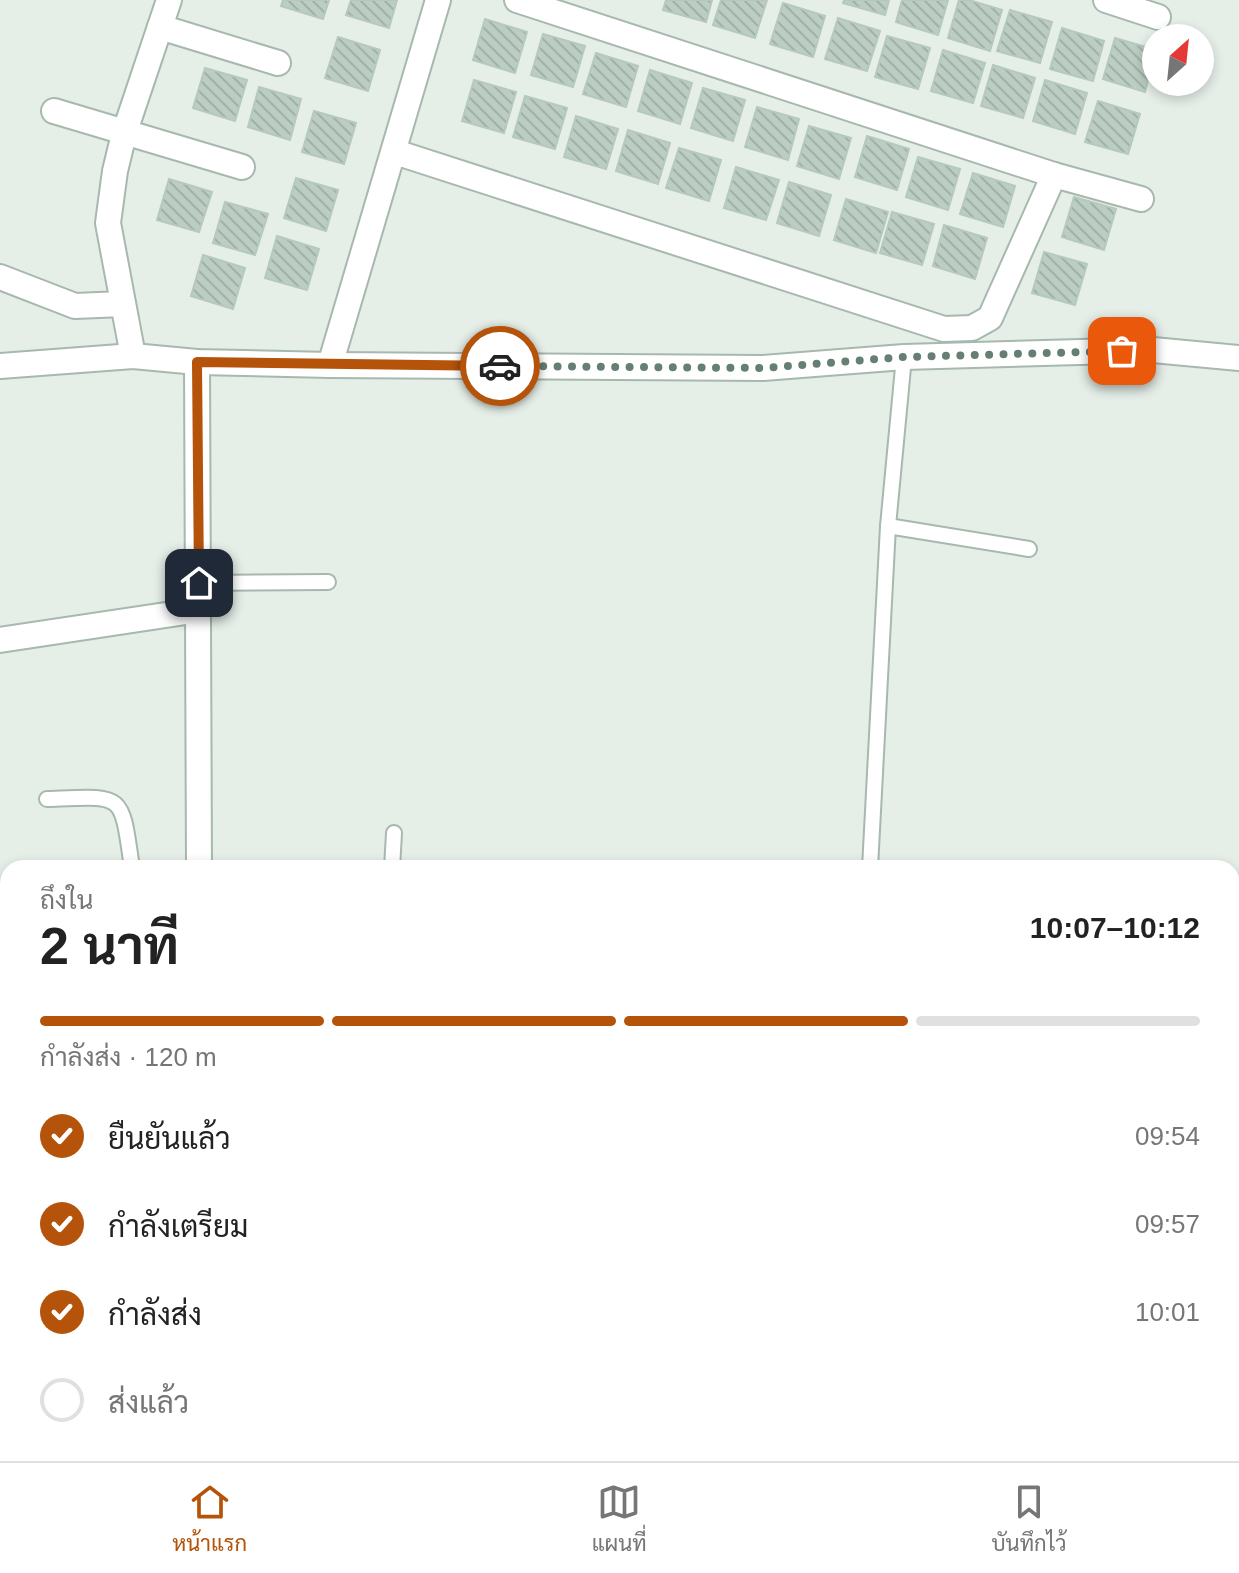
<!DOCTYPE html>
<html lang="th">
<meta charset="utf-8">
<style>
body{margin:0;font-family:Helvetica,Sarabun,sans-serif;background:#f2f2f2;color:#222;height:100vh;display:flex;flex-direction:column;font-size:30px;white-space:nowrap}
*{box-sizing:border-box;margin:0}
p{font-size:26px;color:#767676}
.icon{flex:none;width:44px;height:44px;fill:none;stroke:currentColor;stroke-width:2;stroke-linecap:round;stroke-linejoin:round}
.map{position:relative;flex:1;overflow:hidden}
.sheet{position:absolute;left:0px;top:860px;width:1240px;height:602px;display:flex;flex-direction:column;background:#fff;border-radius:24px 24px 0 0;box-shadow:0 4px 12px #0003}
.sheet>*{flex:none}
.needle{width:52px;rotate:27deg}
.tools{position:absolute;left:1142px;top:24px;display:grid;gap:16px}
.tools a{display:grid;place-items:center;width:72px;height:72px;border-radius:50%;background:#fff;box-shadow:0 4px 12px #0003;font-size:40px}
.pin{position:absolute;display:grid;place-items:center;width:68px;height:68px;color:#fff;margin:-34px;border-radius:16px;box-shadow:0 4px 12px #0006}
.courier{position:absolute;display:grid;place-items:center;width:80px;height:80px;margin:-40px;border:6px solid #b45309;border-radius:50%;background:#fff;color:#222;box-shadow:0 2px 10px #0007}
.summary em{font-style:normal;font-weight:700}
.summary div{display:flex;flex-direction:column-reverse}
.summary{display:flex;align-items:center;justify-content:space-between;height:136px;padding:0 40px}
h1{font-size:52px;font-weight:700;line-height:60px}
.bar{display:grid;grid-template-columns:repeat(4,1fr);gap:12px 8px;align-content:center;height:96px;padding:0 40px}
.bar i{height:10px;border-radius:6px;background:#e0e0e0}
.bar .selected{background:#b45309}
.bar p{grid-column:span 4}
ol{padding:0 40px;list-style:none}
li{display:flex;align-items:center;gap:24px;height:88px}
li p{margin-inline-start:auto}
li .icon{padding:8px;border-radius:50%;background:#b45309;color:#fff;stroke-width:4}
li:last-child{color:#767676}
li i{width:44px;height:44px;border:4px solid #e0e0e0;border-radius:50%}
.dock{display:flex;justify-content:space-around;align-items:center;height:112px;border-top:2px solid #e0e0e0;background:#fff;font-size:22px;color:#767676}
.dock a{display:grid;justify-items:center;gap:4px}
.dock .selected{color:#b45309}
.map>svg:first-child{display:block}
.building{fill:url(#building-back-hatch);stroke:#b6c9be;stroke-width:2}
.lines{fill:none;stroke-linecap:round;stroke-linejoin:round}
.service-casing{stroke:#a7b8ae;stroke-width:18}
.minor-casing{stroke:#a7b8ae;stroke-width:28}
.tertiary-casing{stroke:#a7b8ae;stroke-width:28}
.service{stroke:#fff;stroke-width:14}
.minor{stroke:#fff;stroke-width:24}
.tertiary{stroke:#fff;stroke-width:24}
.done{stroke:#667f73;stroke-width:8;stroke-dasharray:0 14.4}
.route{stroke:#b45309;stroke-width:10}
</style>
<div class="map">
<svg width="1239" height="1461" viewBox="0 0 1239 1461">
<defs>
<pattern id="building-back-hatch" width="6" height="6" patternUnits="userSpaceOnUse" patternTransform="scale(2)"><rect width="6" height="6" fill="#bccdc4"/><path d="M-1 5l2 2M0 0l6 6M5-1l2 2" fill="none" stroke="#a1b1a9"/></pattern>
</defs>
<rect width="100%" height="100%" fill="#e5efe8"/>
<g class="building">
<polygon points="283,0 329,0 323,19 281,6"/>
<polygon points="351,0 397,0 389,28 346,15"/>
<polygon points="666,0 712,0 706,22 663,10"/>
<polygon points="721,0 767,0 755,38 713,25"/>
<polygon points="844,0 889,0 885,15 843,3"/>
<polygon points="902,0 948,0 938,35 896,22"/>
<polygon points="959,0 969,0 1002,10 990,51 948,38"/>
<polygon points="783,3 825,16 813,57 770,44"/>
<polygon points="1010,10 1052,22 1040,63 997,51"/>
<polygon points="838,18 880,31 867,71 825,59"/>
<polygon points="485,19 527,32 515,73 473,60"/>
<polygon points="1062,28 1104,41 1093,81 1050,69"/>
<polygon points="543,34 585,46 573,87 531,75"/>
<polygon points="887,36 930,48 918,89 875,77"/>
<polygon points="338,37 380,50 368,91 325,78"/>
<polygon points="1115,38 1156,50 1145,92 1103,79"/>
<polygon points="943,50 985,63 973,103 931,91"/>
<polygon points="596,53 638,66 626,107 583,94"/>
<polygon points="993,65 1035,78 1023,118 981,106"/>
<polygon points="205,68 247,80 235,121 193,108"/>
<polygon points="650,70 692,83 680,124 638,111"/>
<polygon points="474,80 516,92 504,133 462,121"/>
<polygon points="1045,80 1087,93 1075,134 1033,121"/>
<polygon points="259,87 301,99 290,140 248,127"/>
<polygon points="703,88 745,100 733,141 691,128"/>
<polygon points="525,96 567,108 555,149 513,137"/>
<polygon points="1098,101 1140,114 1128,154 1085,142"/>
<polygon points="757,107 799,119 788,160 745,147"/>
<polygon points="314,111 356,123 344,164 302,152"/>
<polygon points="576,116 618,129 606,169 564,157"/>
<polygon points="809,126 851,138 839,179 797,166"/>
<polygon points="628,130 670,143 658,184 616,171"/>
<polygon points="867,136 909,149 897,190 855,177"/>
<polygon points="679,148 721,160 709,201 666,188"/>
<polygon points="918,157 960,169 948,210 906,197"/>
<polygon points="736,167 779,180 766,220 724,208"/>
<polygon points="973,173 1015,186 1003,227 960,214"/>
<polygon points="296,178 338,190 326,231 284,218"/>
<polygon points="169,179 212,192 199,232 157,220"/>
<polygon points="789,182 831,195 819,236 777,223"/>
<polygon points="1074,197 1116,209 1104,250 1062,237"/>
<polygon points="846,199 888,212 876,253 834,240"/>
<polygon points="225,202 268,214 255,255 213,243"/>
<polygon points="892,212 934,224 922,265 880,253"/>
<polygon points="944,225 987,238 975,279 933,266"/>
<polygon points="277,236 319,249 307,290 265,278"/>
<polygon points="1044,252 1087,264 1075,305 1032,293"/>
<polygon points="203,255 245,268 233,309 191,296"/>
</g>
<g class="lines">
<defs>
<g id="service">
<polyline points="888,526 1029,549"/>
<polyline points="199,583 328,582"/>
<path d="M 47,799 C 125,796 121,791 132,868"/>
<polyline points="392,868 394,833"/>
<polyline points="870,868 888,526 904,357"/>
<polyline points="0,1070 8,1070"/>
</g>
<g id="minor">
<polyline points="517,0 1054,175 1141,199"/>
<polyline points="1106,0 1158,17"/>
<polyline points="160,27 278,63"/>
<polyline points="54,111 242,167"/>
<polyline points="395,152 944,329 972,328 990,318 1054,175"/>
<polyline points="0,277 75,306 123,304"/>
<polyline points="133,356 108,223 115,171 124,134 169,0"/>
<polyline points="197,362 199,868"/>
<polyline points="330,365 438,0"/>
<polyline points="0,640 199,610"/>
<polyline points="1232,1271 1239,1272"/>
<polyline points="1232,1410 1239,1411"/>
<polyline points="198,1461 198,1454"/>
</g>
<polyline id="tertiary" points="0,366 133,356 197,362 330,365 763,368 904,357 1153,350 1239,358"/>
</defs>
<use href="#service" class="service-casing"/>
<use href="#minor" class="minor-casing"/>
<use href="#tertiary" class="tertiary-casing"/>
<use href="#service" class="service"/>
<use href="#minor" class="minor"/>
<use href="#tertiary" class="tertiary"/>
</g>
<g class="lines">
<polyline class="done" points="500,366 763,368 904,357 1122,351"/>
<polyline class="route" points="199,583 197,362 500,366"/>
</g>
</svg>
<div class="tools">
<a><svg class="needle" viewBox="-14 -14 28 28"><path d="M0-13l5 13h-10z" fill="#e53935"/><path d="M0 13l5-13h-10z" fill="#767676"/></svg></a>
</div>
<div class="pin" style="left:1122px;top:351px;background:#ea580c"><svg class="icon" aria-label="bag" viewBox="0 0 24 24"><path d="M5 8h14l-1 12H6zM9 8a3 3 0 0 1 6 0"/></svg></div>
<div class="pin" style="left:199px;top:583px;background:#1f2937"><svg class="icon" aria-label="home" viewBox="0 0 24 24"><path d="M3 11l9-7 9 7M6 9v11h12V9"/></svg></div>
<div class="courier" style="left:500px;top:366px"><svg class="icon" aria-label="car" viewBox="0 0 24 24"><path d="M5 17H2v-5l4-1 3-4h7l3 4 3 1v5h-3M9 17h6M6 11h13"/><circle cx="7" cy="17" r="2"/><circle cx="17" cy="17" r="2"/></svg></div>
<section class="sheet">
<div class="summary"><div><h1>2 นาที</h1><p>ถึงใน</p></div><em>10:07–10:12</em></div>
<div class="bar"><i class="selected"></i><i class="selected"></i><i class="selected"></i><i></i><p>กำลังส่ง · 120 m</p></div>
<ol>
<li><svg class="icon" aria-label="check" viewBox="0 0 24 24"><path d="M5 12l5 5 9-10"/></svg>ยืนยันแล้ว<p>09:54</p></li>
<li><svg class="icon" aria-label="check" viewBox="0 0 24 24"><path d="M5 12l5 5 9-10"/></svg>กำลังเตรียม<p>09:57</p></li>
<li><svg class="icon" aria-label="check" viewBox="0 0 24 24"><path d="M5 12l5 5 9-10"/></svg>กำลังส่ง<p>10:01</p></li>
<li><i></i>ส่งแล้ว</li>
</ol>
</section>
</div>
<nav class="dock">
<a class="selected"><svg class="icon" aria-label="home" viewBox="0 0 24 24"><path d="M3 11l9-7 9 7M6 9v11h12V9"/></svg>หน้าแรก</a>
<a><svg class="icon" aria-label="map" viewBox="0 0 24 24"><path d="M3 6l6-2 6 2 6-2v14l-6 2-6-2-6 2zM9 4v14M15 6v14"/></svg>แผนที่</a>
<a><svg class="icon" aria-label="saved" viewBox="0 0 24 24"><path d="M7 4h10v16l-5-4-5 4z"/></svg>บันทึกไว้</a>
</nav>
